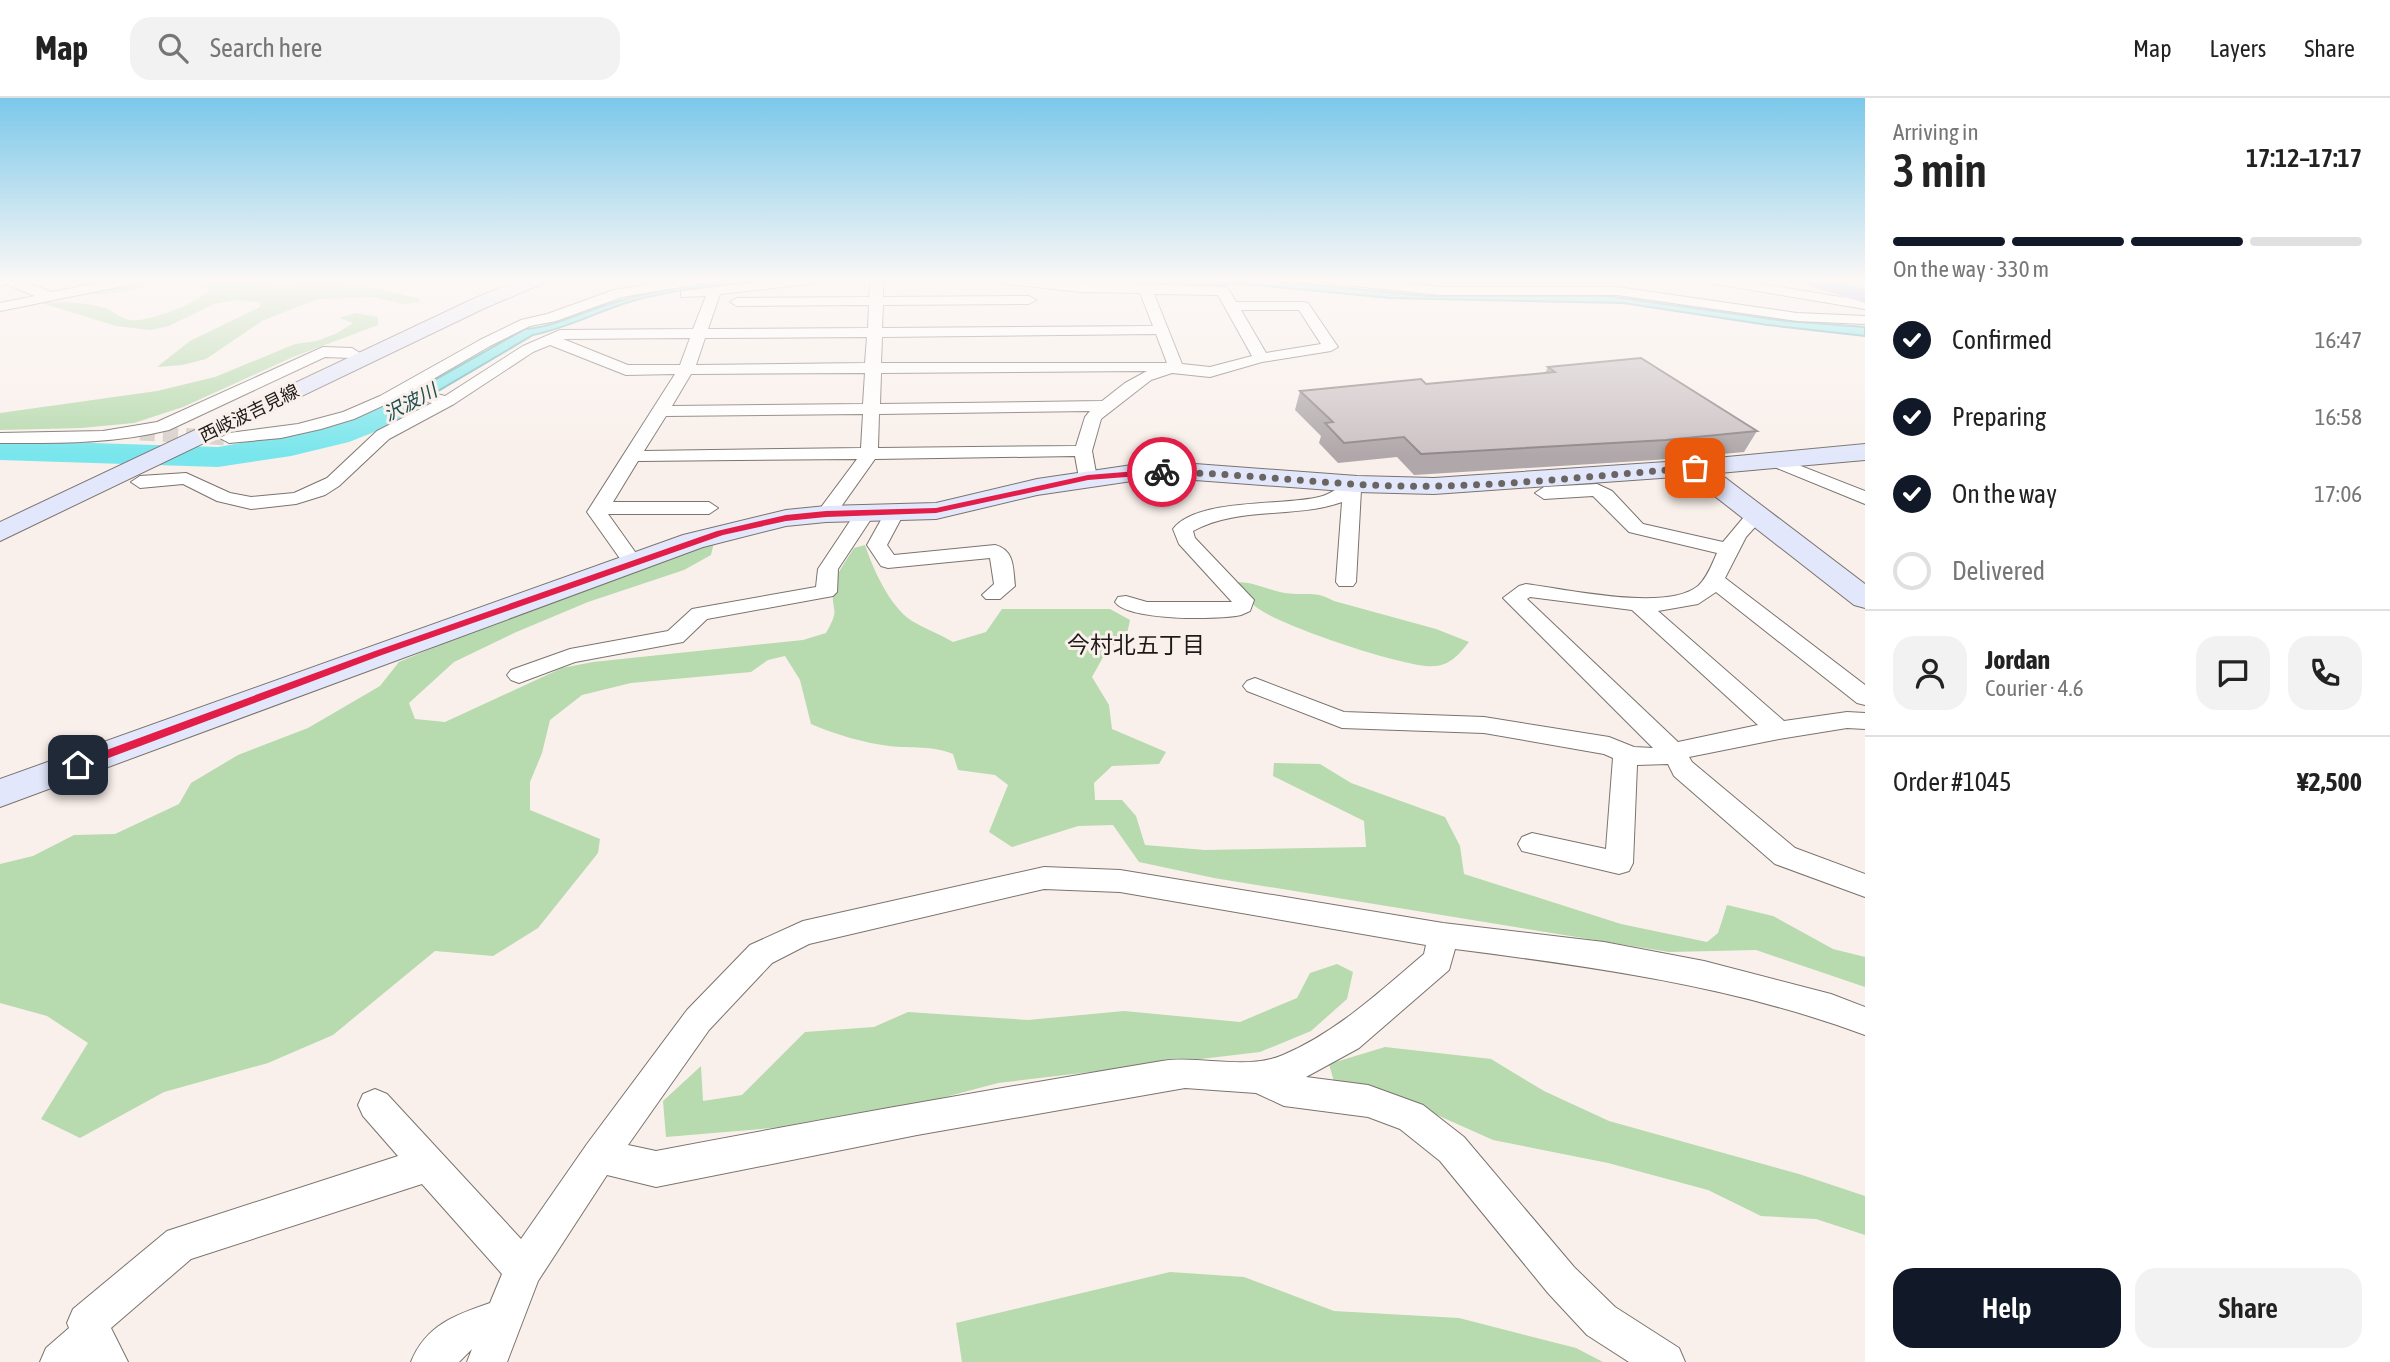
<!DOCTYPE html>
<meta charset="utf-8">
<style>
body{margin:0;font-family:"Asap Condensed","Noto Sans JP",sans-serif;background:#f2f2f2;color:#222;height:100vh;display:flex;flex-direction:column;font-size:26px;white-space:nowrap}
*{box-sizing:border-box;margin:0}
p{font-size:23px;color:#767676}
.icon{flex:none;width:38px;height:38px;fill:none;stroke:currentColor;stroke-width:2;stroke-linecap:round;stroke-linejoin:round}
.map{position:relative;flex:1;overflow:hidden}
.drawer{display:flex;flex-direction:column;background:#fff;width:525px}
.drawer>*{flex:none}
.pin{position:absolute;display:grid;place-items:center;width:60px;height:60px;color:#fff;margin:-30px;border-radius:14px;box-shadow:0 4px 10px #0006}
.courier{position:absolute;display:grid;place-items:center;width:70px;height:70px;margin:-35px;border:5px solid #e11d48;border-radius:50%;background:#fff;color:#222;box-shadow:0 2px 9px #0007}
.headline em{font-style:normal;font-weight:600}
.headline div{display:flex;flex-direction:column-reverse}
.headline{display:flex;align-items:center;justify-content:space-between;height:119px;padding:0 28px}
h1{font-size:46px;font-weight:600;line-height:52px}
.bar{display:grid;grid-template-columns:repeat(4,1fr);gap:10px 7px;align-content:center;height:84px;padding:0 28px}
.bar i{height:9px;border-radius:5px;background:#e0e0e0}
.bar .current{background:#111827}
.bar p{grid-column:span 4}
.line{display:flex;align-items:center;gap:18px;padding:0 28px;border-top:2px solid #e0e0e0}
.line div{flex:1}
.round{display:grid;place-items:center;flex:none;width:74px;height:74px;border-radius:21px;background:#f2f2f2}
ol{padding:0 28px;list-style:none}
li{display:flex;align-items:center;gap:21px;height:77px}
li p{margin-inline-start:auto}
li .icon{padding:7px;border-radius:50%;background:#111827;color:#fff;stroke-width:4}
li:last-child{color:#767676}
li i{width:38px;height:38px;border:4px solid #e0e0e0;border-radius:50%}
.action{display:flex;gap:14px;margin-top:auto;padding:14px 28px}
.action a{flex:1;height:80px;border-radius:21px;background:#111827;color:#fff;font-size:28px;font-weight:600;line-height:80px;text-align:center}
.action a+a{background:#f2f2f2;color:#222}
header{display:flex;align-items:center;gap:42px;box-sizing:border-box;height:98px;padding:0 35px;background:#fff;border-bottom:2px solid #e0e0e0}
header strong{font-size:33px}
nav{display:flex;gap:38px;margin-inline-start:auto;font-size:24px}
.search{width:490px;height:63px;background:#f2f2f2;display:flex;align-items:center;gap:18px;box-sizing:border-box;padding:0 24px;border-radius:21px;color:#767676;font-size:26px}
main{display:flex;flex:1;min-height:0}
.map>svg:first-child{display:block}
.green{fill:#b7daae}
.water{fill:#78e6ec;stroke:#5da9ac;stroke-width:2}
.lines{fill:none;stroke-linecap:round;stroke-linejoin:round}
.river{fill:#78e6ec;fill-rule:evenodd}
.street-tunnel{stroke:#d8d0cb;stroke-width:15;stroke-dasharray:15 8;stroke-linecap:butt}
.street-casing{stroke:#7b736f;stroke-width:2}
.secondary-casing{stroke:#7b736f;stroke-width:2}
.highway-casing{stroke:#d2d1d1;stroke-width:2}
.street{fill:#fff;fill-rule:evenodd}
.secondary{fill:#e2e7fb;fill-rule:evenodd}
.highway{fill:#9faef1;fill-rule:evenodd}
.wall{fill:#afa7a9}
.building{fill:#ccc2c5;stroke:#8f888a;stroke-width:2}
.route{fill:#e11d48}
.done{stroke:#6a6562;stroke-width:7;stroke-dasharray:0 12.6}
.labels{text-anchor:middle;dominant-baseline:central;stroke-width:6;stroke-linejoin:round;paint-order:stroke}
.far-street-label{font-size:18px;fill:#1d1a18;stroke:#f9f0eb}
.far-water-label{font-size:19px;font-style:italic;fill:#1b4d4f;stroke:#f9f0eb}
.neighbourhood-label{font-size:23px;fill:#1d1a18;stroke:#f9f0eb}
</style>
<header>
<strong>Map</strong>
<div class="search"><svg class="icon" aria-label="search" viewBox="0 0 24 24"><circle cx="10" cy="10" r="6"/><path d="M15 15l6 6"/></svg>Search here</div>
<nav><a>Map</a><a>Layers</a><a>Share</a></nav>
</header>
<main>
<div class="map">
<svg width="1865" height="1264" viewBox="0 0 1865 1264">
<rect width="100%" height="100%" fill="#f9f0eb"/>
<g class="green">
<path d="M 158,181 L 260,181 L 275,189 L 325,182 L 375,190 L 418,200 L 421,204 L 402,206 L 373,199 L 317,201 L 262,223 L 206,261 L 182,267 L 157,269 L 190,243 L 260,209 L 260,204 L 236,202 L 214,206 L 169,228 L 150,232 L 116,228 L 41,205 C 62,203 84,204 105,210 C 113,213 121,221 130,222 C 147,225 198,205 209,192 C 176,171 141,193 107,196 C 98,197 89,196 80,196 Z"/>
<polygon points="356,215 378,219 378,227 293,259 183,309 134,325 81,330 0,332 0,315 157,293 215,279 295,246 317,243 337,235 353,225 339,220"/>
<path d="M 714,444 L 711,457 L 684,472 L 588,504 L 514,535 L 454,564 L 409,605 L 415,621 L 445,624 L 562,570 L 593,564 L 803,542 L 826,535 C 841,509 831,515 833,491 C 835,476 847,462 854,450 L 865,447 C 873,471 890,509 912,523 C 925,531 940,536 953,544 L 986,534 L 1002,511 L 1110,511 L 1130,522 L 1127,536 L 1107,552 L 1092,579 L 1109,607 L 1112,631 L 1166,654 L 1159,666 L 1112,668 L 1094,685 L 1095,702 L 1122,702 L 1136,718 L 1145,747 L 1205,752 L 1366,749 L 1364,723 L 1273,678 L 1274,665 L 1320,666 L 1351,685 L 1445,719 L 1460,748 L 1464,776 L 1621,826 L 1707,844 L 1718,835 L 1727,807 L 1773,818 L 1833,851 L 1865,859 L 1865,889 L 1756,852 L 1669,854 L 1214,780 L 1139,764 L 1113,727 L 1078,728 L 1012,749 L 989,734 L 1008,687 L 995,677 L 958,672 L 953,656 C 932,647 912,651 889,648 C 864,645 834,636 811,626 L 800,582 L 785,558 L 768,562 L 751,574 L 631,585 L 582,597 L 550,622 L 542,655 L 530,684 L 530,712 L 600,741 L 598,755 L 538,830 L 493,858 L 435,853 L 333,937 L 268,965 L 164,994 L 80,1040 L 41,1021 L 88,945 L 47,918 L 0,905 L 0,766 L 33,758 L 74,737 L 115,736 L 179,706 L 191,685 L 238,657 L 308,630 L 380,588 L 399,564 L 536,507 Z"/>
<path d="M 1235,484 C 1257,484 1266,492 1285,495 C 1305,498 1315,492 1334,503 L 1436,531 L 1469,544 C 1460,555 1451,567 1435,568 C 1408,571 1278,527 1256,509 C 1248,503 1242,492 1235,484 Z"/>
<polygon points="1337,866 1353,874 1347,901 1311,933 1260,954 998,985 855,1023 666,1039 663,1003 701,968 703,1003 742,997 805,934 874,929 908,914 1028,922 1124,913 1240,924 1297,900 1310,875"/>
<polygon points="1385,949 1491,961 1544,993 1609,1023 1799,1076 1865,1098 1865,1137 1816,1121 1761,1118 1708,1092 1608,1065 1493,1042 1390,996 1335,987 1329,966"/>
<polygon points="1170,1174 1244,1179 1334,1213 1459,1220 1576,1250 1603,1264 962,1264 956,1225"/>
</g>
<g class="water">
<path d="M 743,181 L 778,181 C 728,186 677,190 629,204 C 597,214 567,230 533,237 L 387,323 L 337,337 L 525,231 C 559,228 586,212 619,203 C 659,191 701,186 743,181 Z"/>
<polygon points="1033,181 1265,182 1427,198 1608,198 1786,223 1865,229 1865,238 1768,227 1623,205 1390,200 1245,186 1165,189"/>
</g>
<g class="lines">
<polygon class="river" points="399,303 410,306 415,313 410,320 349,344 291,358 218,369 0,362 0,342 218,349 326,330"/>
<polyline class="street-tunnel" points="140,335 229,340"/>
<defs>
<g id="street">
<polygon points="0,181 16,181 52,194 119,181 145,181 138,185 0,213 0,205 35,198 6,186 0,188"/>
<path d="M 681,181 L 711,181 L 704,185 L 622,199 L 556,223 L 530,228 L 490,248 L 416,291 L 445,298 L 523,248 L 560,232 L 693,231 L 706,198 L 681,199 L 681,193 L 784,181 L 824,181 L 817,185 L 720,196 L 708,231 L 868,230 L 869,207 L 737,208 L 730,204 L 737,200 L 869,199 L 871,181 L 883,181 L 883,199 L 1029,198 L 1036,202 L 1029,206 L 883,207 L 882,230 L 1153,228 L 1140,195 L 1081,194 L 1001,185 L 994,181 L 1223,189 L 1228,190 L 1236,204 L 1303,204 L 1308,205 L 1338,249 L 1331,253 L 1262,264 L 1210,279 L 1172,275 L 1151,282 L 1101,321 L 1092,353 L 1097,380 L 1088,385 L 1079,380 L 1075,358 L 875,361 L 833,420 L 826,422 L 816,416 L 857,361 L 638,363 L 613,404 L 709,404 L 718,410 L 709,416 L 608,416 L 643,465 L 640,469 L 626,469 L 587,414 L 675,276 L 626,277 L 550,247 L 533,254 L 454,306 L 389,341 L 339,388 L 325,397 L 296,406 L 251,411 L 217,403 L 183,386 L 140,390 L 131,384 L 140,378 L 186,375 L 230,395 L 251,399 L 294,395 L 327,380 L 377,333 L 432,305 L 404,298 L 354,321 L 321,331 L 281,340 L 229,345 L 220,340 L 229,335 L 298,326 L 343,314 L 380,298 L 480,242 L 521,222 L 547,216 L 614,192 ZM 1154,196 L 1218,197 L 1252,258 L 1210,269 L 1182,266 ZM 1241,212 L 1299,212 L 1321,246 L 1266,255 ZM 1156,236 L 1167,265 L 881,265 L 882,239 ZM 867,239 L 865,265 L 696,267 L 705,240 ZM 690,240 L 680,267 L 628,267 L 563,241 ZM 1143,273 L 1147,273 L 1125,285 L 1102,303 L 880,306 L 881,275 ZM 865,275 L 863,306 L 672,308 L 691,276 ZM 1090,313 L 1085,319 L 1076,348 L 878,350 L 879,316 ZM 863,316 L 861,350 L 644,353 L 666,318 Z"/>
<polygon points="1321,181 1363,181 1440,189 1617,189 1797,215 1865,218 1865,226 1797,223 1617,197 1440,197 1328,185"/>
<polygon points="1702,181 1730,181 1865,203 1865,211 1709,185"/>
<path d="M 323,249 L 352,250 L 360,255 L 352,260 L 325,259 L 169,332 C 113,346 58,345 0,345 L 0,335 L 103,333 L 157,324 Z"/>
<polygon points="1773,357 1865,393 1865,406 1767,366 1764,362"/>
<path d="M 1357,380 L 1366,386 L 1361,392 L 1356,484 L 1353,488 L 1339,488 L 1336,484 L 1342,404 C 1294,421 1238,408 1193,433 L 1195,440 L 1254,502 L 1250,513 L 1241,517 C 1219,522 1128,523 1115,504 L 1118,499 L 1126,498 L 1147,504 L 1232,504 L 1179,446 L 1173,431 C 1196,400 1283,408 1319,399 C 1334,396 1343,384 1357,380 Z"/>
<path d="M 1597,386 L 1612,393 L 1643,426 L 1723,444 L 1749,413 L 1763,413 L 1766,417 L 1746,439 L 1725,480 L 1865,587 L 1865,607 L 1857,605 L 1716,494 L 1698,506 L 1658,513 L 1784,623 L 1847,614 L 1865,615 L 1865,631 L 1847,630 L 1779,641 L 1689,659 L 1692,664 L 1795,750 L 1865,776 L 1865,799 L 1775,766 L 1674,678 L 1668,666 L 1637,667 L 1633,765 L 1629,773 L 1619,776 L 1522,753 L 1518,746 L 1522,739 L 1532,735 L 1606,751 L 1613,660 L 1604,656 L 1484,635 L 1342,630 L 1247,593 L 1243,588 L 1247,583 L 1255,580 L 1344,614 L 1484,619 L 1609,639 L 1634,649 L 1653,650 L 1503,500 L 1519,488 L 1526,486 C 1565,491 1667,514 1698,488 C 1707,480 1712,466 1717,455 L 1629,434 L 1593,398 L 1544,401 L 1535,395 L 1544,389 ZM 1530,499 L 1632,512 L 1758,627 L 1678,644 L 1527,501 Z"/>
<polygon points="865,409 875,415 838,471 837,494 833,498 707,521 683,544 575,564 519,585 511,582 507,577 511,572 570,551 668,533 692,511 816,489 818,471 858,411"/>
<path d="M 894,409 L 904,415 L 887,447 L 894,457 L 995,447 C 1015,452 1013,471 1015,488 L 1000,501 L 986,501 L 982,497 L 994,486 L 990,460 L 888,470 L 881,468 L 867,447 L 887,411 Z"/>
<path d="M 1044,769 L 1120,772 L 1443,825 L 1604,844 L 1704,863 L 1831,896 L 1865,909 L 1865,937 C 1733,888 1595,869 1455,851 L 1449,872 L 1359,950 L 1306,979 L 1368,987 L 1423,1007 L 1464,1039 L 1574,1169 L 1615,1209 L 1679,1250 L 1685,1264 L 1629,1264 L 1587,1237 L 1548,1195 L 1440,1063 L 1400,1031 L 1368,1019 L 1284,1008 L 1256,995 L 1185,990 L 917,1037 L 656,1089 L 607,1077 L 538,1183 L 507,1264 L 467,1264 L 472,1251 L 459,1264 L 411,1264 C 426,1227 455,1217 490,1205 L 502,1176 L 422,1086 L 191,1161 L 111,1230 L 128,1264 L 40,1264 L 46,1250 L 69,1230 L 67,1225 L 73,1211 L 167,1133 L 398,1058 L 363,1018 L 358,1007 L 363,996 L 375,991 L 387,996 L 521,1141 L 587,1046 L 687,912 L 750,847 L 803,823 ZM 1044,791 L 1120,794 L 1426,847 L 1424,856 C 1379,894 1337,934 1283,957 C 1246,973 1201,957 1162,963 C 993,991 824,1021 656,1053 L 628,1047 L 709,932 L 772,865 L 809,846 Z"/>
</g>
<g id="secondary">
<polygon points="521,181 547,181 544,185 487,209 0,443 0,424 473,201"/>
<polygon points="1865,346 1865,362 1719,375 1865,486 1865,510 1854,507 1689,378 1434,396 1357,394 1195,382 1132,383 1037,397 936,421 826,424 786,428 703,449 0,709 0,681 683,437 786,412 826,408 936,405 1037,381 1132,367 1195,366 1357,378 1434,380 1695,362"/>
</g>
<polygon id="highway" points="1799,181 1830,181 1865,192 1865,205 1802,185"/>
</defs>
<use href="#street" class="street-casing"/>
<use href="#secondary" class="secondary-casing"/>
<use href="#highway" class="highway-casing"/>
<use href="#street" class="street"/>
<use href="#secondary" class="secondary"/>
<use href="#highway" class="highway"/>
</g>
<polygon class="wall" points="1548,269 1757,333 1744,354 1655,362 1414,377 1397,359 1338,365 1319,345 1321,338 1295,312 1300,293 1426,286 1545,275"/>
<polygon class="building" points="1641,260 1757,333 1666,342 1421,356 1404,339 1344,345 1325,325 1333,324 1300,293 1421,281 1426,286 1555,274 1548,269"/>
<linearGradient id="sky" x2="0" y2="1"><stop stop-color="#7bc8ea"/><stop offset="0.51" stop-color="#fcf8f6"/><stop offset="1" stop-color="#fcf8f6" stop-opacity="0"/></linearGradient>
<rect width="1865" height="358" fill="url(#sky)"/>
<polygon class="route" points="1162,371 1165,376 1088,382 936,415 826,419 786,423 723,437 382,557 82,670 78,671 72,667 74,664 375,553 717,433 786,417 826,413 936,410 1088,377"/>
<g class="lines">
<path class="done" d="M 1162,374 C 1241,375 1318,386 1397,388 C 1496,390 1596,377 1695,370"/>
</g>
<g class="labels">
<g class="far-street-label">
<text transform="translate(249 315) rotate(-26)">西岐波吉見線</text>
</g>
<g class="far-water-label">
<text transform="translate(410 304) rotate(-28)">沢波川</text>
</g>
<g class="neighbourhood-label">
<text x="1136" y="547">今村北五丁目</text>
</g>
</g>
</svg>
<div class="pin" style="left:1695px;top:370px;background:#ea580c"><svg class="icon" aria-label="bag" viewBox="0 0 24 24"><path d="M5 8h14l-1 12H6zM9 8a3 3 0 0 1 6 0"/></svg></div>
<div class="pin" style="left:78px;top:667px;background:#1f2937"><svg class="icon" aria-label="home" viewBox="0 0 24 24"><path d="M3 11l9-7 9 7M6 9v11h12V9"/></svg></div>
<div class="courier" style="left:1162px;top:374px"><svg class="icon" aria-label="bike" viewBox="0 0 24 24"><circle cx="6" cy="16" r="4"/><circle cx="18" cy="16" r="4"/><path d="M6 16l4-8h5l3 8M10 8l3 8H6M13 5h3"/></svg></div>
</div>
<section class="drawer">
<div class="headline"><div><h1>3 min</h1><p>Arriving in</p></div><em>17:12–17:17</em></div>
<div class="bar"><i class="current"></i><i class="current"></i><i class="current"></i><i></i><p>On the way · 330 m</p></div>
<ol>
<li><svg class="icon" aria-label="check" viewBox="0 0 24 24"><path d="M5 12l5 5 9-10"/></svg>Confirmed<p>16:47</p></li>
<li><svg class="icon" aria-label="check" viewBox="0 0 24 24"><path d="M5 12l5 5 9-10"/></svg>Preparing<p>16:58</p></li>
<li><svg class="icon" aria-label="check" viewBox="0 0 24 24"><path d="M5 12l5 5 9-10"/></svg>On the way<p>17:06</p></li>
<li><i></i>Delivered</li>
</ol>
<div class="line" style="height:126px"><a class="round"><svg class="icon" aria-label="person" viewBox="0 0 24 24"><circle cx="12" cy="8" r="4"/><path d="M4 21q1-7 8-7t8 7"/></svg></a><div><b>Jordan</b><p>Courier · 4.6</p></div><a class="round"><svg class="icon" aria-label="chat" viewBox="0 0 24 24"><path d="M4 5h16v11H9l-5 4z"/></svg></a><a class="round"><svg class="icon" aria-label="phone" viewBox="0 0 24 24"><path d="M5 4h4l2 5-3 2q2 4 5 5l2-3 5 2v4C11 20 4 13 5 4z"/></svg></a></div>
<div class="line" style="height:91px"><div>Order #1045</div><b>¥2,500</b></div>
<div class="action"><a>Help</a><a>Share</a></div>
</section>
</main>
